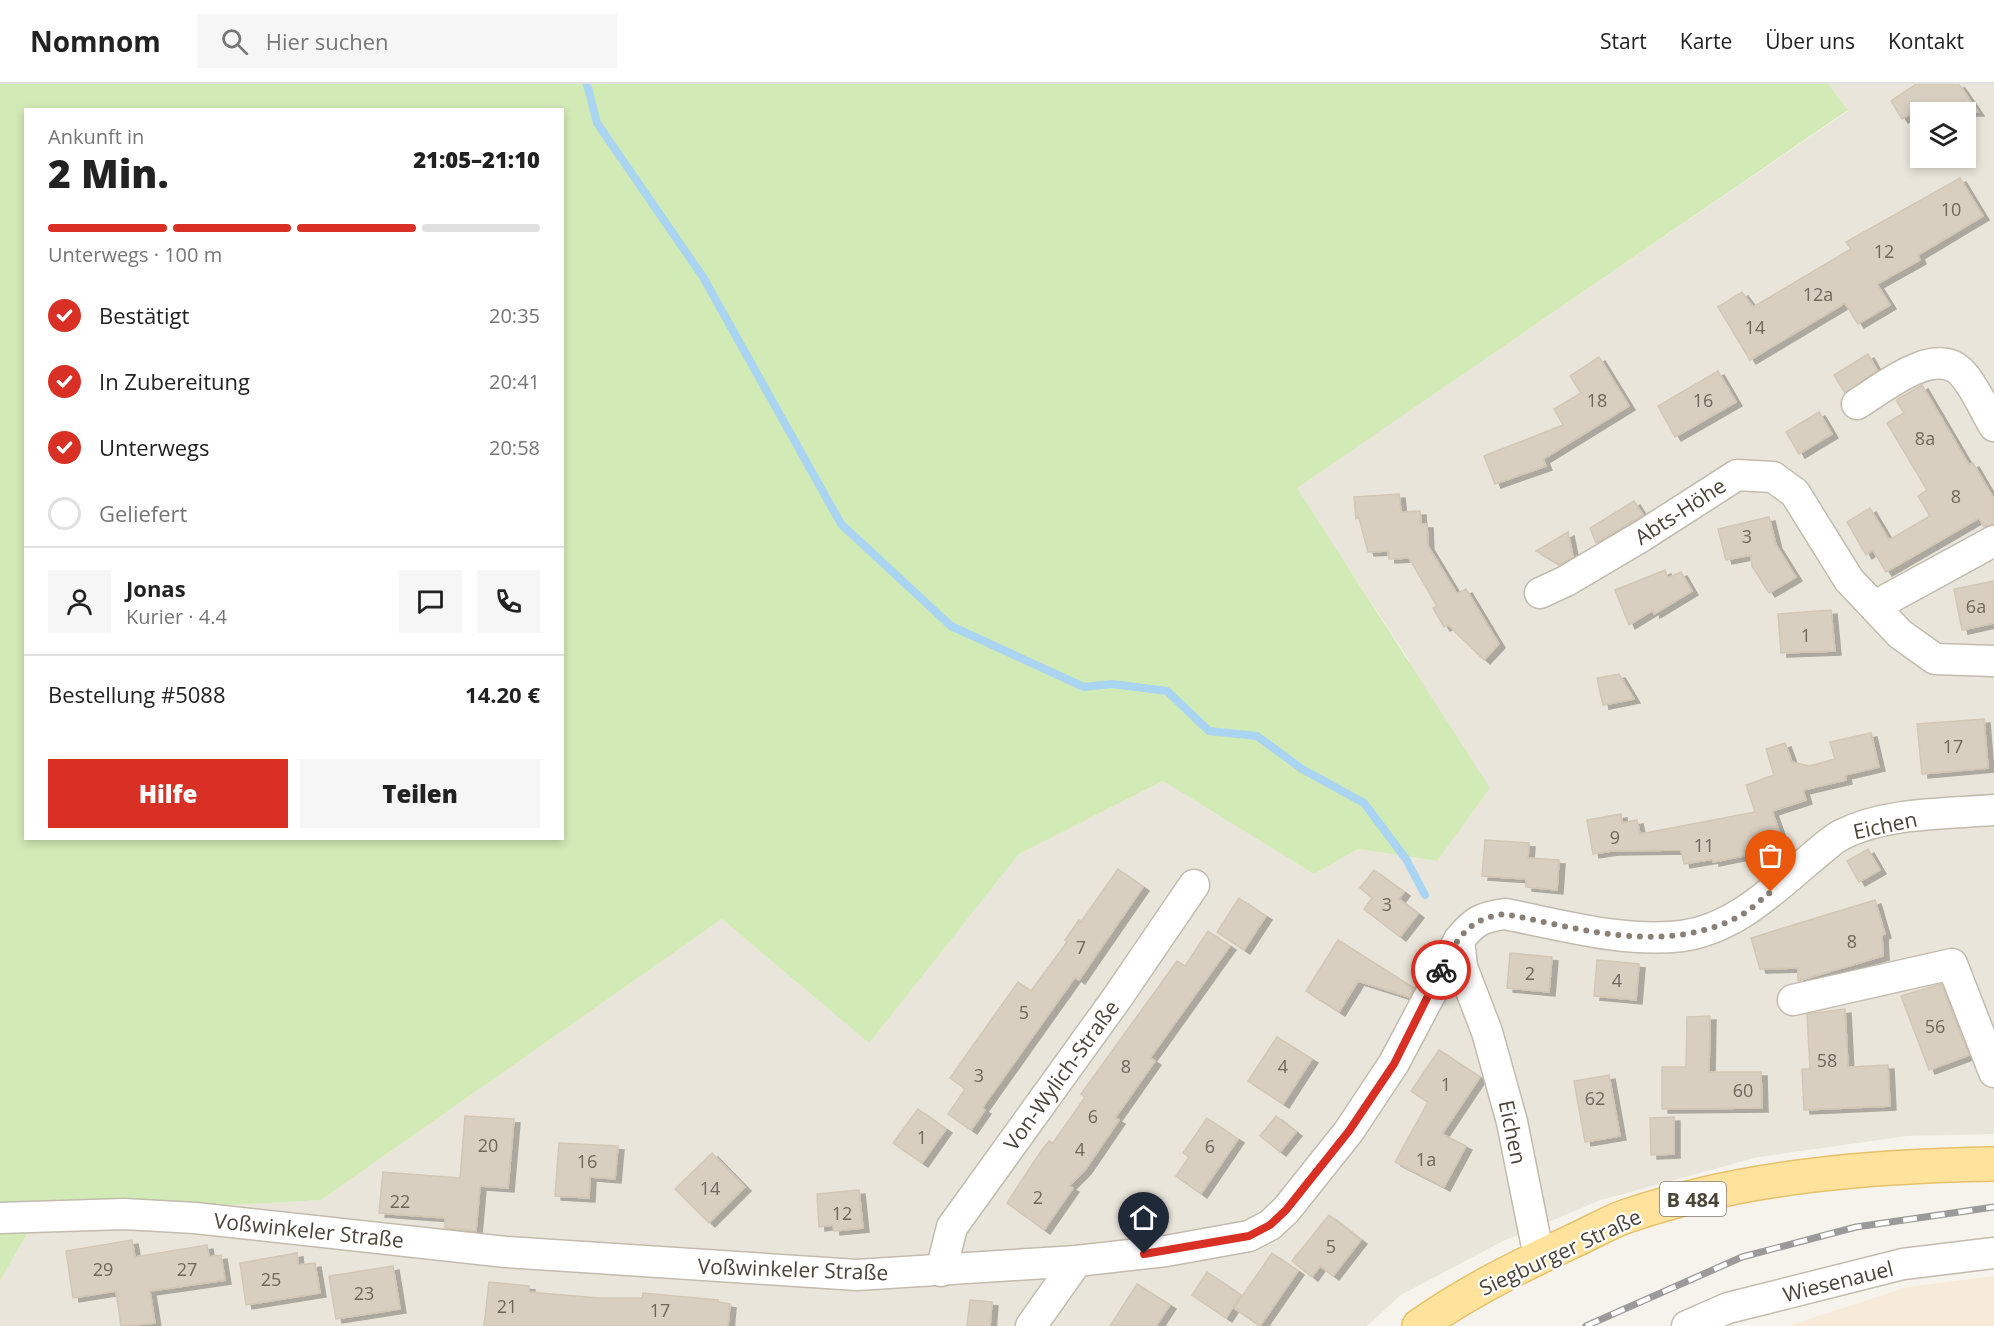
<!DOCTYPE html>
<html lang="de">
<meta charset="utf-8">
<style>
body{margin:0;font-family:"Open Sans",sans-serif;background:#f6f6f6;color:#222;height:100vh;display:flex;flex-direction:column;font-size:22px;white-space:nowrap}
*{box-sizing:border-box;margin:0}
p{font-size:20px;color:#767676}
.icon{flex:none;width:33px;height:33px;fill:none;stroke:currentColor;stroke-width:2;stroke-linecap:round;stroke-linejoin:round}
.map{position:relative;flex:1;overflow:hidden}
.panel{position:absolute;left:24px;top:24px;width:540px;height:732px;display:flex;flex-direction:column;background:#fff;border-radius:0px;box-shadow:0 3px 9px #0003}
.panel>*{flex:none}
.buttons{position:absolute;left:1910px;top:18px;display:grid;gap:12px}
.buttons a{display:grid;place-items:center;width:66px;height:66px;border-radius:0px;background:#fff;box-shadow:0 3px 9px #0003;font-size:30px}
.pin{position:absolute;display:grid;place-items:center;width:51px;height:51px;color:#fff;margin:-62px -26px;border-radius:50% 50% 50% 0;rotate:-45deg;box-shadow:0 0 6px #0007}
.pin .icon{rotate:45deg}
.courier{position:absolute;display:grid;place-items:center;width:60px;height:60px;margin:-30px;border:4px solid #d93025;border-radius:50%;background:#fff;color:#222;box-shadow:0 2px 8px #0007}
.overview em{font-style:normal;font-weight:800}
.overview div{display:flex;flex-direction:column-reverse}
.overview{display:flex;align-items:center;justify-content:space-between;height:102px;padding:0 24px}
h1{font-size:39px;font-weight:800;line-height:45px}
.bar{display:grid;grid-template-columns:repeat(4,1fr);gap:9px 6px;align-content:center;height:72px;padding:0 24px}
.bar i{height:8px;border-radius:4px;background:#e0e0e0}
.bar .current{background:#d93025}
.bar p{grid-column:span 4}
.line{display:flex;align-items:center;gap:15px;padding:0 24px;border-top:2px solid #e0e0e0}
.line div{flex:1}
.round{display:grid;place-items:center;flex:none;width:63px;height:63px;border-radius:0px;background:#f6f6f6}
ol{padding:0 24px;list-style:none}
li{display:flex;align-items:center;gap:18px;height:66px}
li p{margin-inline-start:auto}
li .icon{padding:6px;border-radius:50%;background:#d93025;color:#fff;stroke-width:4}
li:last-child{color:#767676}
li i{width:33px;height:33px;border:3px solid #e0e0e0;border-radius:50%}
.cta{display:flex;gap:12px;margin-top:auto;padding:12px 24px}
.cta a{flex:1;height:69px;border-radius:0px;background:#d93025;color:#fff;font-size:24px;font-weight:800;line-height:69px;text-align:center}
.cta a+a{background:#f6f6f6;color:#222}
header{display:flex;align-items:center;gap:36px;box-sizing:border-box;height:84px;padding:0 30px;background:#fff;border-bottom:2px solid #e0e0e0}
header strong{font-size:28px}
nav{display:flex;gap:33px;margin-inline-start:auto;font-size:21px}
.search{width:420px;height:54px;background:#f6f6f6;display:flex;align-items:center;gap:15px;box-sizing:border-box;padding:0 21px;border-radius:0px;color:#767676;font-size:22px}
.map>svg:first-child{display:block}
.residential{fill:#eae5da;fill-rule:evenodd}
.commercial{fill:#f7ead8}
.green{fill:#d2eab5;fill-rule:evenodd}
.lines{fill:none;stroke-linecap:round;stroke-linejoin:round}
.stream{stroke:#a9d4f2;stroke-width:8}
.building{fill:#d8cfc1;stroke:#d3c7b4;stroke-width:1.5;filter:url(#shadow)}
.minor-casing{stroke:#c2bbae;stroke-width:33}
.major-casing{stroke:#e6c16a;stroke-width:36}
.minor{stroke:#fff;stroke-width:30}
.major{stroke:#ffe39c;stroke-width:33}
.rail-casing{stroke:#9a9a9a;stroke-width:7}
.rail{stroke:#fff;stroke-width:4.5;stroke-dasharray:14;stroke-linecap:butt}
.done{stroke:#878178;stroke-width:6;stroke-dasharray:0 10.8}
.route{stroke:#d93025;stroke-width:8}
.labels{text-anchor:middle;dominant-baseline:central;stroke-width:4.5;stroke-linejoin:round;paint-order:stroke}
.number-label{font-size:18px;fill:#6e675b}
.shield{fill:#fff;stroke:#817c74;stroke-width:1.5}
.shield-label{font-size:20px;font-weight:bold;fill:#4b4439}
.street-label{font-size:21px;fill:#4b4439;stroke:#fff}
</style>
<header>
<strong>Nomnom</strong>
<div class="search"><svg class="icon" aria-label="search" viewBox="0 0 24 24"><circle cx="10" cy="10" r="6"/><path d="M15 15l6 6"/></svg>Hier suchen</div>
<nav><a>Start</a><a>Karte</a><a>Über uns</a><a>Kontakt</a></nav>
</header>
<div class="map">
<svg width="1994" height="1242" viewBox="0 0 1994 1242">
<defs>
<filter id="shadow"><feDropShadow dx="6" dy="4" stdDeviation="0" flood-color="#0004"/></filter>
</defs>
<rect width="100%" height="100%" fill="#f6f3ec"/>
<path class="residential" d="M 1828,0 L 1994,0 L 1994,1050 L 1907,1052 L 1758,1073 L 1601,1116 L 1503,1157 L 1401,1211 L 1367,1242 L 0,1242 L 0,1197 L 37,1132 L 321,1116 L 722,835 L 869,958 L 1019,770 L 1163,697 L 1314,790 L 1358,765 L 1437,777 L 1409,576 L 1296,404 L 1848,27 ZM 1920,28 L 1965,28 L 1965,74 L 1920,74 Z"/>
<polygon class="commercial" points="1994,1192 1994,1242 1788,1242 1907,1203"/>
<path class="green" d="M 0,0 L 1828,0 L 1848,26 L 1297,404 L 1490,704 L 1437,777 L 1358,765 L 1314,790 L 1163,697 L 1019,770 L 869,959 L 722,835 L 321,1116 L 37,1132 L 0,1197 ZM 26,26 L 562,26 L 562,754 L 26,754 Z"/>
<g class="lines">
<polyline class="stream" points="587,0 597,39 703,193 841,440 951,542 1084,603 1112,600 1167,607 1209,647 1257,652 1302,685 1364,719 1406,775 1425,811"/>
</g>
<g class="building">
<polygon points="1916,0 1959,0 1978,28 1913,28 1902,35 1891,17"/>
<polygon points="1960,94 1983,132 1918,171 1920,176 1877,200 1890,221 1858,240 1845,219 1750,276 1718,223 1742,208 1753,223 1851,165 1846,158"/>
<polygon points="1868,270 1877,286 1845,309 1834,291"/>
<polygon points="1599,273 1629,322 1543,375 1546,382 1495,400 1484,372 1563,341 1554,325 1581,309 1570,292"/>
<polygon points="1718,287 1736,318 1675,353 1658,322"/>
<polygon points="1922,301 1969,381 1973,379 1994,415 1994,440 1984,443 1979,434 1886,488 1873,466 1866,471 1847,438 1870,424 1889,456 1930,432 1918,412 1927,406 1887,339 1904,329 1896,316"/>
<polygon points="1819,328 1832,350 1799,370 1786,348"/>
<polygon points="1399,410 1401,428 1420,427 1421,440 1427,440 1428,462 1457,510 1466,505 1499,560 1484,576 1448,541 1444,543 1433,524 1437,522 1409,474 1389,475 1388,467 1368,468 1359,434 1356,435 1354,413"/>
<polygon points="1634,417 1643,431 1596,459 1590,444"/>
<polygon points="1769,433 1776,461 1796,493 1769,509 1752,482 1751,471 1726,476 1718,445"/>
<polygon points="1568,448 1573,473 1560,481 1536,467"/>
<polygon points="1665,486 1668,494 1681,488 1692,507 1654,530 1653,526 1629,541 1615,506"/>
<polygon points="1994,497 1994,539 1962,546 1954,505"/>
<polygon points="1831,526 1835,567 1781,569 1778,530"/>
<polygon points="1619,590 1634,615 1603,621 1597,594"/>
<polygon points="1984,635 1988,684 1922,690 1917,640"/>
<polygon points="1871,649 1879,683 1845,691 1846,696 1803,706 1806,716 1772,727 1785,764 1763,771 1762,768 1713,778 1713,775 1684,780 1681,766 1612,767 1593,770 1587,736 1621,730 1622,739 1637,736 1640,750 1755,728 1746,701 1774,691 1766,665 1785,659 1792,678 1809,682 1835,675 1830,658"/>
<polygon points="1485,756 1529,759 1528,774 1559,776 1557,806 1526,803 1526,795 1482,792"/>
<polygon points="1868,765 1880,786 1859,798 1847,777"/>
<polygon points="1118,785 1143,803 1079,896 1075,893 982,1024 985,1026 971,1046 948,1030 965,1005 950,994 1018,898 1031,907 1067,858 1065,856 1079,836 1081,838"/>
<polygon points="1374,786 1404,808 1399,815 1418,830 1400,853 1364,825 1372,814 1360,804"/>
<polygon points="1239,814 1266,832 1244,866 1217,848"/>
<polygon points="1875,816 1885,850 1882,851 1883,872 1798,897 1798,884 1760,885 1751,854"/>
<polygon points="1208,847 1230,862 1150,974 1155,977 1115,1034 1119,1036 1085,1086 1069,1102 1073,1104 1044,1146 1007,1119 1041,1067 1049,1057 1053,1059 1085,1013 1081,1010 1177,877 1185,882"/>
<polygon points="1338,856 1414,904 1409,913 1358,897 1339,928 1306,907"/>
<polygon points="1510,869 1552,873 1549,908 1507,904"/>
<polygon points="1597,876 1639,880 1636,916 1594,912"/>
<polygon points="1941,900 1969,971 1929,986 1901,912"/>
<polygon points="1845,925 1848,983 1888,981 1890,1022 1804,1026 1802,985 1810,985 1807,930"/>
<polygon points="1710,932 1709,988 1761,988 1762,1024 1662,1025 1662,983 1686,983 1687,933"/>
<polygon points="1277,953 1312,975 1283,1020 1248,997"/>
<polygon points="1439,966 1480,993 1442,1050 1466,1062 1444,1103 1395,1078 1428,1018 1411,1007"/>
<polygon points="1609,991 1620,1052 1585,1058 1574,997"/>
<polygon points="918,1025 946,1045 922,1079 893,1059"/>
<polygon points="465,1032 514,1035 508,1104 480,1102 476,1147 445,1144 445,1134 379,1129 383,1088 460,1094"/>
<polygon points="1276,1032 1296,1048 1280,1068 1260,1052"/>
<polygon points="1674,1033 1674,1070 1651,1071 1650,1034"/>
<polygon points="1207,1034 1238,1055 1201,1110 1176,1092 1189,1073 1183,1069"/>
<polygon points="559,1059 618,1062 615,1095 590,1093 589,1114 555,1112"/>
<polygon points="712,1069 745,1103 709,1139 675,1105"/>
<polygon points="859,1106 863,1144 834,1147 833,1141 819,1143 817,1110"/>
<polygon points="1329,1131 1361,1156 1333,1192 1320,1182 1312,1193 1292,1177"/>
<polygon points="132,1156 135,1173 207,1161 209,1173 221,1171 225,1196 150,1207 155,1239 121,1242 116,1207 73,1214 66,1167"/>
<polygon points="297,1169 298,1181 315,1179 320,1209 246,1221 240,1179"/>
<polygon points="1272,1169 1298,1187 1260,1242 1234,1224"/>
<polygon points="393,1182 400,1225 336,1235 329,1192"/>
<polygon points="1207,1188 1241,1211 1226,1234 1192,1211"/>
<polygon points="489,1198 529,1202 529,1208 599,1214 642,1214 643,1209 718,1216 718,1218 730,1220 728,1242 484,1242"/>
<polygon points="1137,1200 1170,1221 1156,1242 1110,1242"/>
<polygon points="970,1216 992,1218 990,1242 967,1242"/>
</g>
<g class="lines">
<defs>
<g id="minor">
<path d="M 1857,320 C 1882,305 1935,260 1962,289 C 1975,303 1984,325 1994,342"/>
<polyline points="1540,509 1566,497 1642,452 1737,391 1773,393 1795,409 1849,496 1900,550 1935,575 1994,577"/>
<polyline points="1875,522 1994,457"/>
<polyline points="1459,856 1462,883 1487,948 1512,1038 1539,1173"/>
<polyline points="1793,916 1952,880 1994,988"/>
<path d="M 0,1134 L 124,1130 L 195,1134 L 506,1168 L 857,1191 L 1077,1177 L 1166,1167 L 1249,1152 L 1270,1141 L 1286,1126 L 1349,1047 L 1394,979 L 1459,856 C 1474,837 1482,833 1505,830 C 1562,841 1624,859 1682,852 C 1733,845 1771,808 1809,776 C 1819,768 1830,757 1841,751 C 1886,728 1945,730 1994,726"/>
<polyline points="941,1187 952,1143 1117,914 1194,801"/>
<polyline points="1031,1242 1077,1177"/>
<polyline points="1687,1242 1728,1224 1903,1180 1994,1169"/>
</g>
<path id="major" d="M 1419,1242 C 1467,1208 1520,1182 1573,1157 C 1591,1149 1609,1138 1627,1132 C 1744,1092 1871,1082 1994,1080"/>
</defs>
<use href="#minor" class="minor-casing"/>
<use href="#major" class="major-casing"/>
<use href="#minor" class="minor"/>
<use href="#major" class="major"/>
<defs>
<polyline id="rail" points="1586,1242 1742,1173 1856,1143 1994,1123"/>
</defs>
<use href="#rail" class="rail-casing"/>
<use href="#rail" class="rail"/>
</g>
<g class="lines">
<path class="done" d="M 1441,886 C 1457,854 1469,834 1505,830 C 1581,845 1665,871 1738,833 C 1750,827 1760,816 1771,808"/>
<polyline class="route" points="1144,1170 1249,1152 1270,1141 1286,1126 1349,1047 1394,980 1441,886"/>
</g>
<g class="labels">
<g class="number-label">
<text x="1951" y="125">10</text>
<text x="1884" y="167">12</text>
<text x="1818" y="210">12a</text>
<text x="1755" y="243">14</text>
<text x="1597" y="316">18</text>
<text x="1703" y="316">16</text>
<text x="1925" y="354">8a</text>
<text x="1956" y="412">8</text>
<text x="1747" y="452">3</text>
<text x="1976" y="522">6a</text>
<text x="1806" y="551">1</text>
<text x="1953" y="662">17</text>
<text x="1615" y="753">9</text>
<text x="1704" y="761">11</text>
<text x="1387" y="820">3</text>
<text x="1852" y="857">8</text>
<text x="1081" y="863">7</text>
<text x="1530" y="889">2</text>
<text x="1617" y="896">4</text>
<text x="1024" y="928">5</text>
<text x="1935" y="942">56</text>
<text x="1827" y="976">58</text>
<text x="1126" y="982">8</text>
<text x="1283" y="982">4</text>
<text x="979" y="991">3</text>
<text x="1446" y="1000">1</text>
<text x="1743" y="1006">60</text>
<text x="1595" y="1014">62</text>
<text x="1093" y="1032">6</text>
<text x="922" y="1053">1</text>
<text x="488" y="1061">20</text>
<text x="1210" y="1062">6</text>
<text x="1080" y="1065">4</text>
<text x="1426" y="1075">1a</text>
<text x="587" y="1077">16</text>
<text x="710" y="1104">14</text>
<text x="1038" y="1113">2</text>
<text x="400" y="1117">22</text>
<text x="842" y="1129">12</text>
<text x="1331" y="1162">5</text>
<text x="103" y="1185">29</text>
<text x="187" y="1185">27</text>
<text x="271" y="1195">25</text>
<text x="364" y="1209">23</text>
<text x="507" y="1222">21</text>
<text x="660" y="1226">17</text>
</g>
<rect class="shield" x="1660" y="1098" width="66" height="34" rx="4.5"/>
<g class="shield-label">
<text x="1693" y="1115">B 484</text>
</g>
<g class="street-label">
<text transform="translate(1680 427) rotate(-33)">Abts-Höhe</text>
<text transform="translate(1885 741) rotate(-12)">Eichen</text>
<text transform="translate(1061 991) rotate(-54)">Von-Wylich-Straße</text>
<text transform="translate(1513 1048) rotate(78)">Eichen</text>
<text transform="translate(309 1146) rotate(6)">Voßwinkeler Straße</text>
<text transform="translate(1560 1168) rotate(-25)">Siegburger Straße</text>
<text transform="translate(793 1185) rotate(2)">Voßwinkeler Straße</text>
<text transform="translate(1838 1197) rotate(-14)">Wiesenauel</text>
</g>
</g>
</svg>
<div class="buttons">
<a><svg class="icon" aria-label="layers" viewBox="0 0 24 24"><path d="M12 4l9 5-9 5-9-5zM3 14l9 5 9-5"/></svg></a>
</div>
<div class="pin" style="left:1771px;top:808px;background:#ea580c"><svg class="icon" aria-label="bag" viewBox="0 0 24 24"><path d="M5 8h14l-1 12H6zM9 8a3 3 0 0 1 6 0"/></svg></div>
<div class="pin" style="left:1144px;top:1170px;background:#1f2937"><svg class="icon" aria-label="home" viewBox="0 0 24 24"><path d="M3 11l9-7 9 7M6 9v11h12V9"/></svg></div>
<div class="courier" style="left:1441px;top:886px"><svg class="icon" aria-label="bike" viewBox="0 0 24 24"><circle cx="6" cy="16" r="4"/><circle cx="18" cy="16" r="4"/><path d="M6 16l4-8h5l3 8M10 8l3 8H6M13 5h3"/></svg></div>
<section class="panel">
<div class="overview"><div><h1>2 Min.</h1><p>Ankunft in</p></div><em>21:05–21:10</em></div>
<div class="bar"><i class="current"></i><i class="current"></i><i class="current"></i><i></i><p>Unterwegs · 100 m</p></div>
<ol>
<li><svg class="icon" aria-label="check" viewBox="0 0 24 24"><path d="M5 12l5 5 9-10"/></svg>Bestätigt<p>20:35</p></li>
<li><svg class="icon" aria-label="check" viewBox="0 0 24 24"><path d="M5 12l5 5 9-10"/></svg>In Zubereitung<p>20:41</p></li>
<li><svg class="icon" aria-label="check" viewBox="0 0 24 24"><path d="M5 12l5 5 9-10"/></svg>Unterwegs<p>20:58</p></li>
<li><i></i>Geliefert</li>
</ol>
<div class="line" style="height:108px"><a class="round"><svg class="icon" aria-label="person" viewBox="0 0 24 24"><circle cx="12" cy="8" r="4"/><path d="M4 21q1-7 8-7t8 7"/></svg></a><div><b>Jonas</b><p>Kurier · 4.4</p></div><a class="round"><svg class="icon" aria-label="chat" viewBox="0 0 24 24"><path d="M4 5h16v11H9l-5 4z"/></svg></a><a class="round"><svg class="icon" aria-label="phone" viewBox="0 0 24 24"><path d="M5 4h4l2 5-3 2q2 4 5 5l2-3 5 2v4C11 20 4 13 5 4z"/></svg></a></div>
<div class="line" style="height:78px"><div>Bestellung #5088</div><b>14.20 €</b></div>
<div class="cta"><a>Hilfe</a><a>Teilen</a></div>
</section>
</div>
